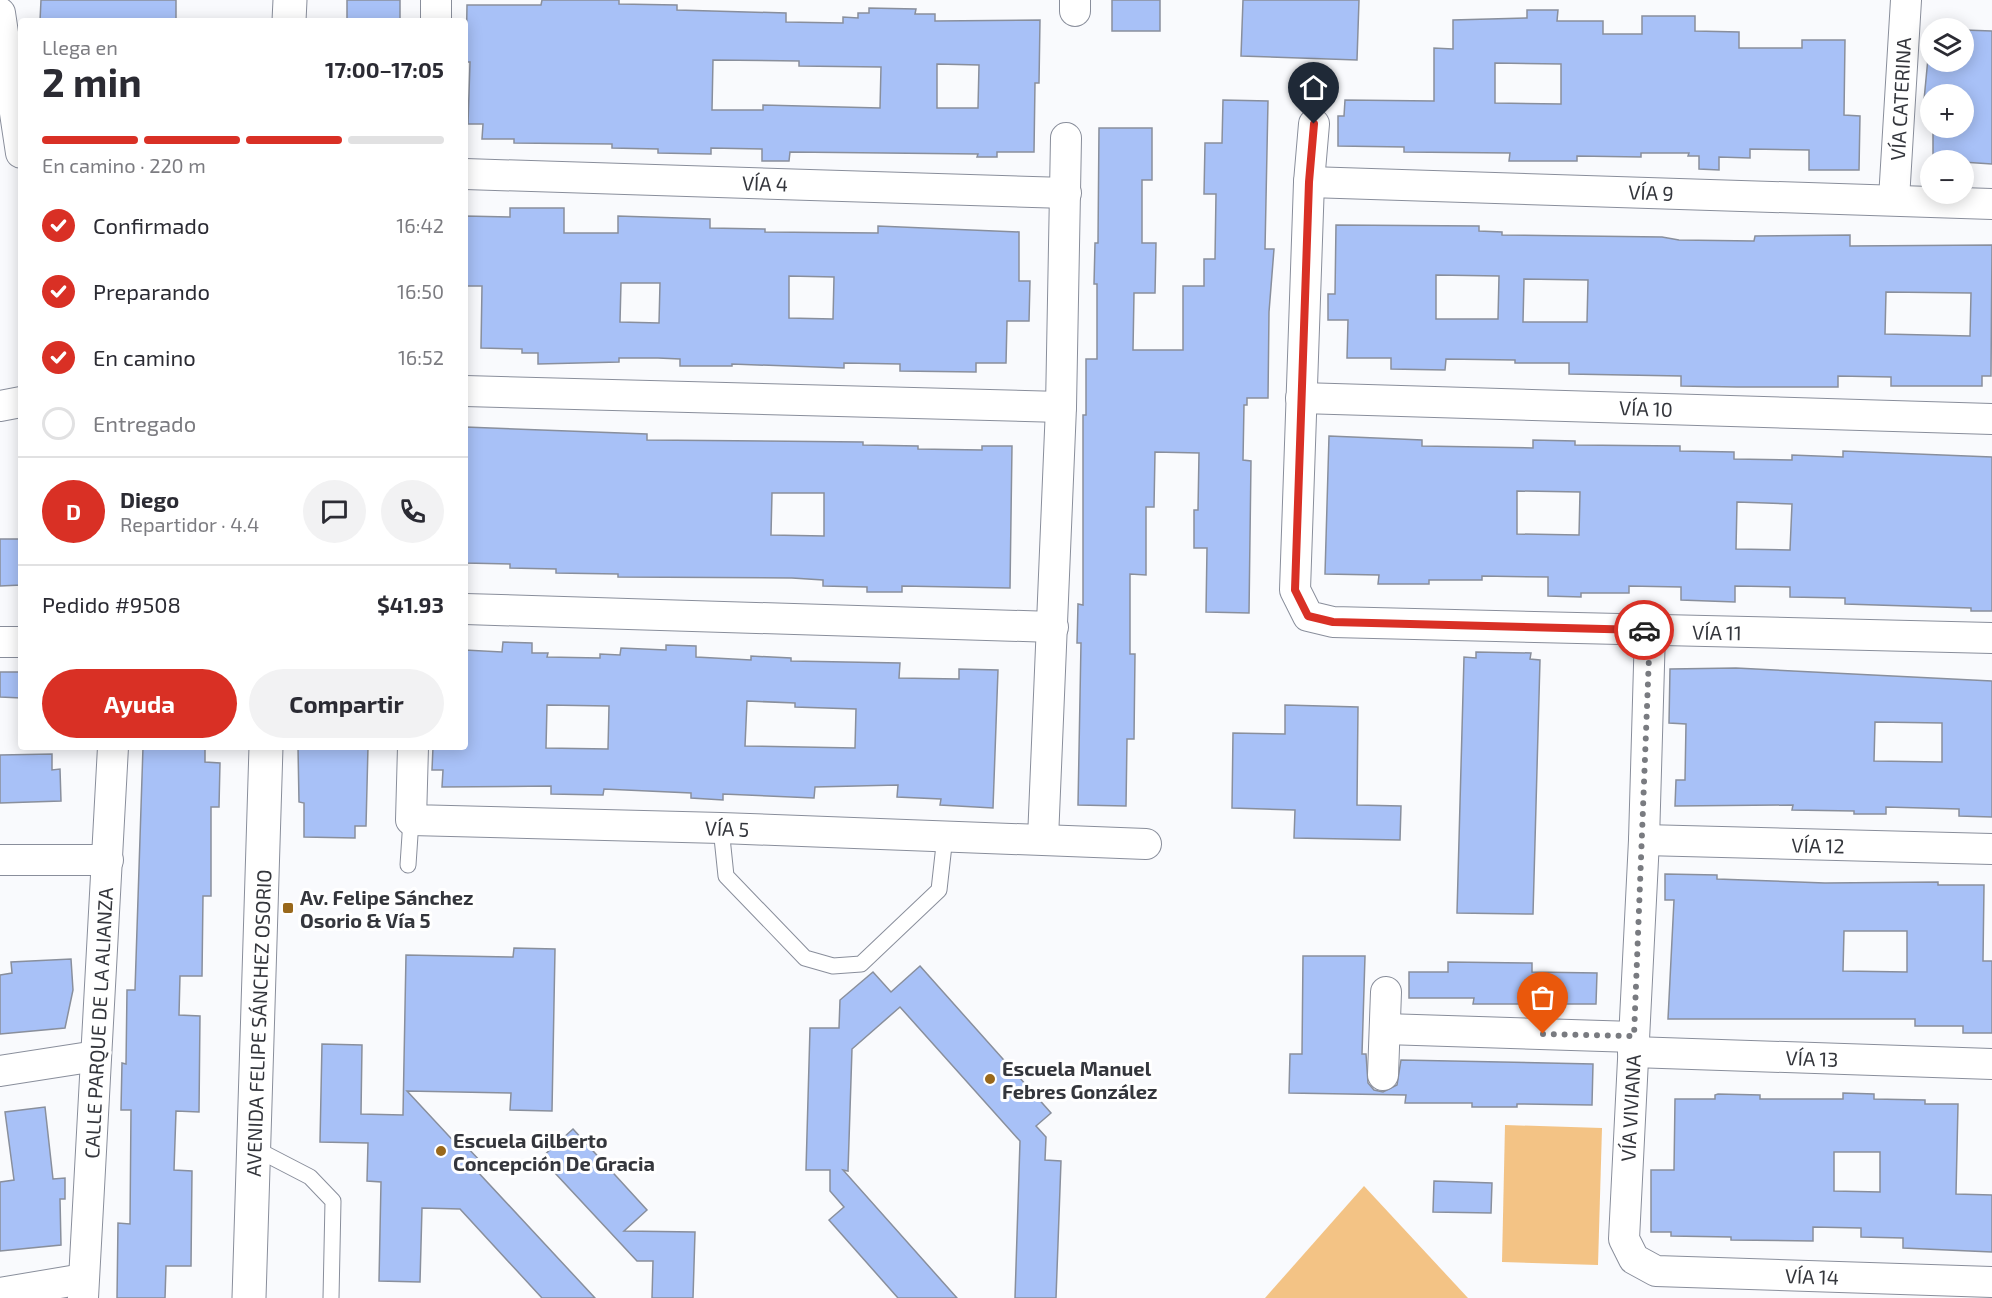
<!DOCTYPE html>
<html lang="es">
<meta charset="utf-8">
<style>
body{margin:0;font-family:"Exo 2",sans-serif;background:#f2f2f3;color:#2b2b33;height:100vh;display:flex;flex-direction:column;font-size:22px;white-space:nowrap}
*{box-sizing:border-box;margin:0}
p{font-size:20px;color:#7c7c81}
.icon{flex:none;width:33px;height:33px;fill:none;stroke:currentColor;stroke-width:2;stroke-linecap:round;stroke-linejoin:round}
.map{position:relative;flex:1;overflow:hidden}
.panel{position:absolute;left:18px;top:18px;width:450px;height:732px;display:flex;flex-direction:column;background:#fff;border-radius:6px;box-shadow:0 3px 15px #0003}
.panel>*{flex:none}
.controls{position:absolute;left:1920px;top:18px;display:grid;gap:12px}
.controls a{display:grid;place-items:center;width:54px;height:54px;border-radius:50%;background:#fff;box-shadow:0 3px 15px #0003;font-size:30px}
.pin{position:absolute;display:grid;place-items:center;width:51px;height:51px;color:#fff;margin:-62px -26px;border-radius:50% 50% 50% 0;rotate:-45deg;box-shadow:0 0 6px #0007}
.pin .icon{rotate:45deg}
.courier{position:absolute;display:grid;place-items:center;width:60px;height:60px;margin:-30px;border:4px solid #d93025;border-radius:50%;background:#fff;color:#222;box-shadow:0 2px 8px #0007}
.summary em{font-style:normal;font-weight:700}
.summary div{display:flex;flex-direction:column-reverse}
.summary{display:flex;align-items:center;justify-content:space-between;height:102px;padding:0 24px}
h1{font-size:39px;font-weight:700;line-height:45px}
.bar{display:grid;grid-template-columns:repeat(4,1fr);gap:9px 6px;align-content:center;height:72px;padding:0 24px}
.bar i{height:8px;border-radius:4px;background:#e1e1e2}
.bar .active{background:#d93025}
.bar p{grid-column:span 4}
.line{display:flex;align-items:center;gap:15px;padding:0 24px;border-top:2px solid #e1e1e2}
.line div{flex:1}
.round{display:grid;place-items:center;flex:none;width:63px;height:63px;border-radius:32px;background:#f2f2f3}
ol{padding:0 24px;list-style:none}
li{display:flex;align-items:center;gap:18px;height:66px}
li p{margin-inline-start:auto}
li .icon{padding:6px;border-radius:50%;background:#d93025;color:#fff;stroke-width:4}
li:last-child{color:#7c7c81}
li i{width:33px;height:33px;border:3px solid #e1e1e2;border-radius:50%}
.action{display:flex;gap:12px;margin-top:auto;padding:12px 24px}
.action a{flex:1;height:69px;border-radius:36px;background:#d93025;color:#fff;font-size:24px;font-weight:700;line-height:69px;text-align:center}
.action a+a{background:#f2f2f3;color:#2b2b33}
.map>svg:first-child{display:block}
.green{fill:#f3c385}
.building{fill:#a8c1f7;stroke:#898f9c;stroke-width:1.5;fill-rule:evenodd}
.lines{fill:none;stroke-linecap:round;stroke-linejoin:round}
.service-casing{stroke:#898e9b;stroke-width:17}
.minor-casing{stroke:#898e9b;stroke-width:32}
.tertiary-casing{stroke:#898e9b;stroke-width:35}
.service{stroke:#fff;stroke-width:15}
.minor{stroke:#fff;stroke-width:30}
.tertiary{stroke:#fff;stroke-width:33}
.done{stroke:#797b80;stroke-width:6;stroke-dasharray:0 10.8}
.route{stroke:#d93025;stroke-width:8}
.poi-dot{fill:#99681b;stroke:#fff;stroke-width:2}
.labels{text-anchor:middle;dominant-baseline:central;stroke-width:6;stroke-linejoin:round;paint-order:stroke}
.street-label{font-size:20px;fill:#34363c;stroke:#fff}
.poi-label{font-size:20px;font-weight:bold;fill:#34363c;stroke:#fff;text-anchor:start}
</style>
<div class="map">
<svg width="1992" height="1298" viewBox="0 0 1992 1298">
<rect width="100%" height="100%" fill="#f9fafd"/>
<g class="green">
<polygon points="1505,1125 1602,1128 1598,1265 1502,1262"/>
<polygon points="1364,1186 1468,1298 1265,1298"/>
</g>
<g class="building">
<polygon points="41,0 176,0 176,21 40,21"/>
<rect x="347" y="0" width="53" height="21"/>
<path d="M 542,0 L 619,0 L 619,4 L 677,5 L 677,10 L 786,13 L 786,22 L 843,23 L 843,17 L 858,18 L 858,13 L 869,13 L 869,8 L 916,9 L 915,14 L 935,14 L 935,21 L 1040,20 L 1039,83 L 1035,83 L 1034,152 L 997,152 L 997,157 L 977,157 L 978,154 L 790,152 L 789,161 L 762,161 L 762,149 L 711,148 L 711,154 L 658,153 L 658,149 L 612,148 L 612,144 L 514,143 L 514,139 L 482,139 L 483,124 L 468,124 L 470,62 L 466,62 L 467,5 L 541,5 ZM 713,60 L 799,61 L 799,66 L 881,67 L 880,108 L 763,105 L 763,110 L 712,110 ZM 937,64 L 979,65 L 978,108 L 937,108 Z"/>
<rect x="1112" y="0" width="48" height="31"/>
<polygon points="1243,0 1359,0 1357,60 1241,56"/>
<path d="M 1527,10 L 1558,10 L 1557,21 L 1603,21 L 1603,34 L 1642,34 L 1642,16 L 1695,16 L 1695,31 L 1739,32 L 1739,48 L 1802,48 L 1802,40 L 1845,40 L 1844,115 L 1860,116 L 1859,170 L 1809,170 L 1809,150 L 1750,149 L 1750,158 L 1719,157 L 1719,170 L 1699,169 L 1699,156 L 1688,156 L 1689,153 L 1641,153 L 1641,157 L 1577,156 L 1577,161 L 1509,161 L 1510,153 L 1404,152 L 1404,147 L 1338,146 L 1338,116 L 1344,116 L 1345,100 L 1434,101 L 1434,48 L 1453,49 L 1453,20 L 1527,18 ZM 1495,63 L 1561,64 L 1561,104 L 1495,103 Z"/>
<polygon points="1964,30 1992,31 1992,164 1933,160 1933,128 1964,128 1964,94 1930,94 1930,100 1924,100 1930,37 1930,62 1964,62"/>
<polygon points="1223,100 1268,101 1265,249 1274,249 1269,312 1268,398 1247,398 1247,405 1244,405 1243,460 1251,461 1249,613 1206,612 1207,548 1194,548 1194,510 1198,510 1199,453 1155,452 1154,507 1146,507 1146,575 1130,574 1130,654 1135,654 1134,739 1127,739 1126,806 1078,805 1081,643 1077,643 1078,604 1083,605 1083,415 1086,415 1086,359 1097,359 1097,284 1094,284 1095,243 1098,243 1099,128 1152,128 1152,180 1142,180 1142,243 1156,243 1155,293 1134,293 1133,350 1183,350 1183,286 1204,286 1204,259 1215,259 1216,194 1204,194 1205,143 1222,143"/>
<path d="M 510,208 L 564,208 L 564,233 L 618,233 L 618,216 L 710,219 L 710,228 L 765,229 L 765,232 L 878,233 L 878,226 L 1019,232 L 1019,281 L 1030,281 L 1029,321 L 1007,321 L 1006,363 L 976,363 L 976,372 L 900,371 L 900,364 L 844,363 L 844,368 L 732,364 L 732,366 L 680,366 L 680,359 L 658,358 L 619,358 L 619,362 L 538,364 L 538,353 L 522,353 L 522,349 L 481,348 L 482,286 L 465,286 L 465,216 L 510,217 ZM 789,276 L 834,277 L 833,319 L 789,318 ZM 621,283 L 660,283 L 659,323 L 620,322 Z"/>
<path d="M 1336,225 L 1479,226 L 1479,231 L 1502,232 L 1502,235 L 1662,237 L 1679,240 L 1754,241 L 1755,236 L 1850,235 L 1850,246 L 1992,245 L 1991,376 L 1982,376 L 1982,386 L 1891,386 L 1891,377 L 1838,376 L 1838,387 L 1737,387 L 1681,386 L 1681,376 L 1569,374 L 1569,363 L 1515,363 L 1515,360 L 1446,359 L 1445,370 L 1391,369 L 1391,358 L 1347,358 L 1348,320 L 1328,320 L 1328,294 L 1335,294 ZM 1436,275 L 1499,276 L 1498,319 L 1436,319 ZM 1524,279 L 1588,280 L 1587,322 L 1523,322 ZM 1886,292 L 1971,293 L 1970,336 L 1885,334 Z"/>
<path d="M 465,427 L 647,434 L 647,440 L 863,442 L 863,445 L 918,446 L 918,449 L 982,450 L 982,446 L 1012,446 L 1010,588 L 902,586 L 902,592 L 867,592 L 867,587 L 823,586 L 823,580 L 792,578 L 618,577 L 618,574 L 556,573 L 556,569 L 510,568 L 510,564 L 465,563 ZM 772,493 L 824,493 L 824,536 L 771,535 Z"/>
<path d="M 1329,436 L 1422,440 L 1422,446 L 1533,448 L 1533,440 L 1575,441 L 1575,445 L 1680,446 L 1680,451 L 1734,452 L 1734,459 L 1792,460 L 1792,455 L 1843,457 L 1843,451 L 1992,457 L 1992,611 L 1971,611 L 1971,608 L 1845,604 L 1845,598 L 1790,597 L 1790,587 L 1735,586 L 1735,602 L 1681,600 L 1681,587 L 1629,586 L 1629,593 L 1581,593 L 1581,597 L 1548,596 L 1548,577 L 1482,576 L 1482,580 L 1429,580 L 1429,584 L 1378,584 L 1379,575 L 1325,574 ZM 1517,491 L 1580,492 L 1579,535 L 1517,534 ZM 1737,502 L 1792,504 L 1790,550 L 1736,549 Z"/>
<polygon points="0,539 21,539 21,585 0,586"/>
<path d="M 503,642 L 532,643 L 532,653 L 548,653 L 547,657 L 600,658 L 600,654 L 620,655 L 621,648 L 666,650 L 666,645 L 696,646 L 696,657 L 751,660 L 751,656 L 791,658 L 791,661 L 900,663 L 899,678 L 959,679 L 959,669 L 998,670 L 993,808 L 940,805 L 941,799 L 897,797 L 898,785 L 815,787 L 814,798 L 723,794 L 723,800 L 691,798 L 691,793 L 604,789 L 603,795 L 551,794 L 551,786 L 442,787 L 443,770 L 432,770 L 433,747 L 465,747 L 465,650 L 502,652 ZM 747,701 L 795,703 L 795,707 L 856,709 L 855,748 L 745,746 ZM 547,705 L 609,706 L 608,749 L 546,748 Z"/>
<polygon points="1476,652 1531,653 1530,659 1540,660 1533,914 1457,913 1464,657 1476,658"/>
<path d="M 1736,668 L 1992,681 L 1992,817 L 1959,816 L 1959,809 L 1886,807 L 1886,814 L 1854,814 L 1854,811 L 1792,810 L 1793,805 L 1675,806 L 1676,780 L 1685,780 L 1686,724 L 1669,723 L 1670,669 ZM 1875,722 L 1942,723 L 1942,762 L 1874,761 Z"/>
<polygon points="0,672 21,672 21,698 0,697"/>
<polygon points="1285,705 1358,707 1357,805 1401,806 1400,840 1294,838 1295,810 1232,808 1233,733 1285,734"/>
<polygon points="143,747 205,747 205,762 220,763 219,807 211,807 211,896 203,896 202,976 180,976 179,1015 200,1016 199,1112 176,1111 174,1170 192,1171 191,1266 166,1266 165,1298 117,1298 118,1223 130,1224 131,1110 121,1110 122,1063 126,1064 127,990 135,990"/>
<polygon points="298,747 368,747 366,826 355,826 355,838 304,837 304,803 299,802"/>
<polygon points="52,754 52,770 60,769 61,801 0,803 0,755"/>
<path d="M 1665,874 L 1717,875 L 1717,879 L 1825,883 L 1938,882 L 1938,885 L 1984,885 L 1983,961 L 1992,961 L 1992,1033 L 1963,1033 L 1963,1026 L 1915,1026 L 1915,1019 L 1668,1019 L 1674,900 L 1665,900 ZM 1844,931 L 1907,931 L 1907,972 L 1843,971 Z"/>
<polygon points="514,948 555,949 552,1111 510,1110 511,1093 407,1091 460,1148 464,1144 483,1164 476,1170 595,1298 542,1298 460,1209 422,1208 420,1282 379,1281 381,1182 367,1181 368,1143 320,1142 322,1044 362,1045 361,1114 403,1115 406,955 513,957"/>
<polygon points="1303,956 1365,956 1362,1054 1366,1054 1368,1083 1374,1090 1383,1092 1397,1085 1401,1060 1593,1064 1592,1105 1517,1104 1517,1107 1472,1107 1472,1103 1405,1103 1406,1095 1289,1093 1290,1054 1302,1054"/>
<polygon points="71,959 73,990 65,1028 0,1034 0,975 12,973 11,962"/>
<polygon points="1448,962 1532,963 1532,972 1597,973 1596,1004 1473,1004 1474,998 1409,998 1409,972 1448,972"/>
<polygon points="920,966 1051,1113 1036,1126 1046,1137 1045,1160 1061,1161 1056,1298 1015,1298 1020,1141 900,1007 852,1049 848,1171 843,1170 957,1298 898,1298 829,1220 844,1207 830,1191 830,1170 806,1170 810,1028 839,1028 840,1000 873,972 891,992"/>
<path d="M 1843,1093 L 1874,1094 L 1874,1099 L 1925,1100 L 1925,1104 L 1958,1104 L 1956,1194 L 1992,1195 L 1992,1252 L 1903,1248 L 1903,1238 L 1861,1237 L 1861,1228 L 1813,1227 L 1813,1241 L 1731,1240 L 1731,1237 L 1671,1236 L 1671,1232 L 1651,1232 L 1651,1170 L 1674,1170 L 1675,1099 L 1715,1099 L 1715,1095 L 1718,1094 L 1760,1095 L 1760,1099 L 1843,1099 ZM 1834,1152 L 1880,1152 L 1880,1192 L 1834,1191 Z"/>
<polygon points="45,1107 53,1179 65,1178 65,1199 60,1199 61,1245 0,1251 0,1182 14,1180 5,1112"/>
<polygon points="573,1129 647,1210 624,1231 695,1232 693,1298 652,1298 653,1261 637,1261 541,1158"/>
<polygon points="1434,1181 1492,1183 1491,1213 1433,1212"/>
</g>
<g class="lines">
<defs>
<g id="service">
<polyline points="721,828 726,876 805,958 833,966 861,964 939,890 945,836"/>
<polyline points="408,865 411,820"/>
<polyline points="254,1148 310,1177 333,1201 331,1298"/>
</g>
<g id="minor">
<polyline points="1075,11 1075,0"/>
<polyline points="0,13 21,153"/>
<polyline points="436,21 436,0"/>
<polyline points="1314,124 1309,182 1295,590 1308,616 1333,622 1992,638"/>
<polyline points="465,174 1066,193"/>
<polyline points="1309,182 1992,204"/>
<polyline points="1894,199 1906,0"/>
<polyline points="465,391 1061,407"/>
<polyline points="1301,398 1992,419"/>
<polyline points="0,406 21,402"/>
<polyline points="465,609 1053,627"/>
<polyline points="1650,631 1644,840 1624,1239 1634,1259 1656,1271 1992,1282"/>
<polyline points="0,642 21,642"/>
<polyline points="413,747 411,820 721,828 1146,844"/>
<polyline points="1043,839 1061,407 1066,138"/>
<polyline points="1644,840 1992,849"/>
<polyline points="0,860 108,860"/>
<polyline points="1385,1029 1634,1037"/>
<polyline points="1633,1052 1992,1064"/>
<polyline points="0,1071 96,1056"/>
<polyline points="1383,1075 1386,992"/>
<polyline points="0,1293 83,1279"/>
<polyline points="83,1298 113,747"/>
</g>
<g id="tertiary">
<polyline points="289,21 290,0"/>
<polyline points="249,1298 266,747"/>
</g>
</defs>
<use href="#service" class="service-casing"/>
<use href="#minor" class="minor-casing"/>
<use href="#tertiary" class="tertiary-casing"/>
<use href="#service" class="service"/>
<use href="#minor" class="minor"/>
<use href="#tertiary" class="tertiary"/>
</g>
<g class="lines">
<polyline class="done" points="1543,1034 1634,1036 1650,631 1644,630"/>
<polyline class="route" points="1314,124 1309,182 1295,590 1308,616 1333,622 1644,630"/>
</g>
<g class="poi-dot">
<rect x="282" y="902" width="12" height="12" rx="3"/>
<circle cx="990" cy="1079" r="6"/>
<circle cx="441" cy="1151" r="6"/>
</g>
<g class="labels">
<g class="street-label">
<text transform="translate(1900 99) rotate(-87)">VÍA CATERINA</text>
<text transform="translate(765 183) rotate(2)">VÍA 4</text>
<text transform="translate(1651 192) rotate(2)">VÍA 9</text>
<text transform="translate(1646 408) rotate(2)">VÍA 10</text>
<text transform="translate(1717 632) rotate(1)">VÍA 11</text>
<text transform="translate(727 828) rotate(2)">VÍA 5</text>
<text transform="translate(1818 845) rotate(1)">VÍA 12</text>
<text transform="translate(98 1023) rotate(-87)">CALLE PARQUE DE LA ALIANZA</text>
<text transform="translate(258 1023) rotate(-88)">AVENIDA FELIPE SÁNCHEZ OSORIO</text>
<text transform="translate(1812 1058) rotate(2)">VÍA 13</text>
<text transform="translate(1630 1108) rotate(-87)">VÍA VIVIANA</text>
<text transform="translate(1812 1276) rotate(2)">VÍA 14</text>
</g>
<g class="poi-label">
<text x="300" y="897">Av. Felipe Sánchez<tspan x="300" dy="23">Osorio &amp; Vía 5</tspan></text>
<text x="1002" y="1068">Escuela Manuel<tspan x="1002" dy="23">Febres González</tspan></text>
<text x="453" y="1140">Escuela Gilberto<tspan x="453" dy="23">Concepción De Gracia</tspan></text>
</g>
</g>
</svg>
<div class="controls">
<a><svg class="icon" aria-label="layers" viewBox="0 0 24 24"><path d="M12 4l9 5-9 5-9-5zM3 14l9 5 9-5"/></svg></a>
<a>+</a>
<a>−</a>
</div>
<div class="pin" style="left:1543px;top:1034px;background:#ea580c"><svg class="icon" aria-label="bag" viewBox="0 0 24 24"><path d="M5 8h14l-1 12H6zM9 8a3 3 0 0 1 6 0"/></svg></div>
<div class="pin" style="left:1314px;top:124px;background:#1f2937"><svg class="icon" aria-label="home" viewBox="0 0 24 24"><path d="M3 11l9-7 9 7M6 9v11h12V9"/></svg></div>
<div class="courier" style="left:1644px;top:630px"><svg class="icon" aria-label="car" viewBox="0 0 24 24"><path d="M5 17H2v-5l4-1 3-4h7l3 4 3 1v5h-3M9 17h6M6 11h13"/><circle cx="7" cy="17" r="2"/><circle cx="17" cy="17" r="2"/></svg></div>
<section class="panel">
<div class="summary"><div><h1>2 min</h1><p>Llega en</p></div><em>17:00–17:05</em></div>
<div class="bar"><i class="active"></i><i class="active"></i><i class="active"></i><i></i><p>En camino · 220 m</p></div>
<ol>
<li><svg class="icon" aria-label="check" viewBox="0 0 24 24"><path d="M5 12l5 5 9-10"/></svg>Confirmado<p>16:42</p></li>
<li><svg class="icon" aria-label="check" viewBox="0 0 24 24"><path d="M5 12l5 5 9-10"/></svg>Preparando<p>16:50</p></li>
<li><svg class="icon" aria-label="check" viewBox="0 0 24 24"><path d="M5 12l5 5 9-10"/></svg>En camino<p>16:52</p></li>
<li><i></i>Entregado</li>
</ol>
<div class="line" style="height:108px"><b class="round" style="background:#d93025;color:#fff">D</b><div><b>Diego</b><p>Repartidor · 4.4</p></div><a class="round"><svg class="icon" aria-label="chat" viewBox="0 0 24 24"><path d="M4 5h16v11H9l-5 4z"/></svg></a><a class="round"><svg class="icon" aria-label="phone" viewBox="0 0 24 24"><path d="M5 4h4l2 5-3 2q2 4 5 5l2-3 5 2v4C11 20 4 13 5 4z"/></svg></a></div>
<div class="line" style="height:78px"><div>Pedido #9508</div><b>$41.93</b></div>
<div class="action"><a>Ayuda</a><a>Compartir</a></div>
</section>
</div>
